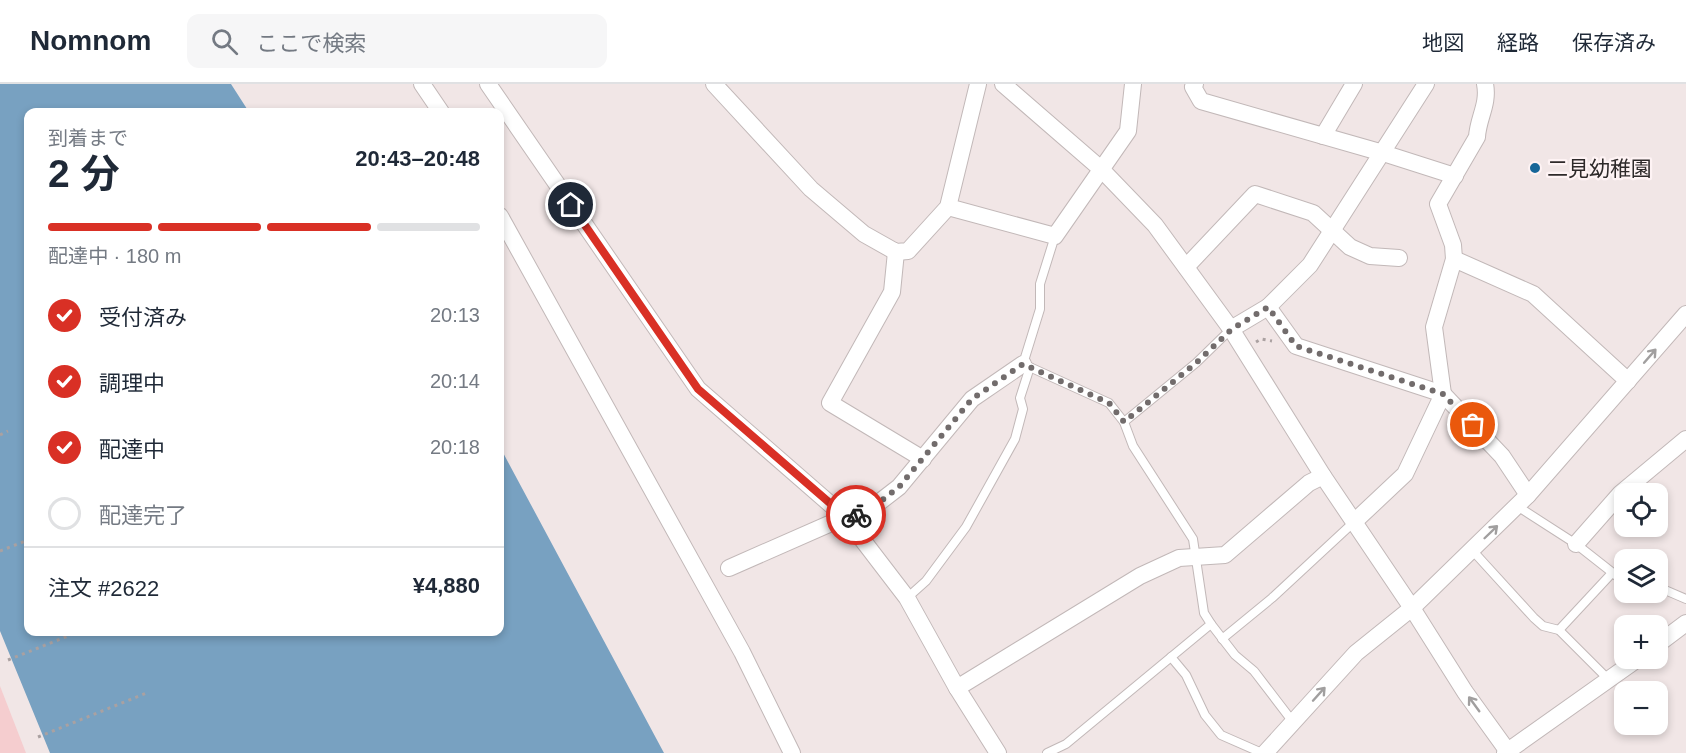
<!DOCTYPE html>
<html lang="ja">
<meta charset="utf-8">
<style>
body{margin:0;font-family:Helvetica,"Noto Sans JP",sans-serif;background:#f6f6f7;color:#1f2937;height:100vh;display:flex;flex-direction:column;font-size:22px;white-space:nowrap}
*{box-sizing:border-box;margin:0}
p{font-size:20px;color:#747a83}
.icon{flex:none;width:33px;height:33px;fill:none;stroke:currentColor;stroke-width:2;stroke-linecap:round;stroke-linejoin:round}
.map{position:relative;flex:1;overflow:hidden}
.drawer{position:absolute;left:24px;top:24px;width:480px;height:528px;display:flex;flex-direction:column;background:#fff;border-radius:12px;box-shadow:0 3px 9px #0003}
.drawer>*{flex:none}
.controls{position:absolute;left:1614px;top:399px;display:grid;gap:12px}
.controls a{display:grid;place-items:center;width:54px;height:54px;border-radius:12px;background:#fff;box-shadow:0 3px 9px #0003;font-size:30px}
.pin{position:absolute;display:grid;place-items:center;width:51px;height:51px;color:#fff;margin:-26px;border:3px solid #fff;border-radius:50%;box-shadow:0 2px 6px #0007}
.courier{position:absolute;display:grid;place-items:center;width:60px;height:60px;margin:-30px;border:4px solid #d93025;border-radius:50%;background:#fff;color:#222;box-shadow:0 2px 8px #0007}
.overview em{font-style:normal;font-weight:700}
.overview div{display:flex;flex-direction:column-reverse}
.overview{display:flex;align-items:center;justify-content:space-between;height:102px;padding:0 24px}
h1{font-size:39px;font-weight:700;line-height:45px}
.bar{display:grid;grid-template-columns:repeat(4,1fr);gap:9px 6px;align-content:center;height:72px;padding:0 24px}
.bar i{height:8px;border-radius:4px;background:#e0e1e3}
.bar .active{background:#d93025}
.bar p{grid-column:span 4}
.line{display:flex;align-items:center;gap:15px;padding:0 24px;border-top:2px solid #e0e1e3}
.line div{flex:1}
ol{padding:0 24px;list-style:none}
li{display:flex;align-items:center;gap:18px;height:66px}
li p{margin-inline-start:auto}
li .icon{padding:6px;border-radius:50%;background:#d93025;color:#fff;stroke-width:4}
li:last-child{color:#747a83}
li i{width:33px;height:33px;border:3px solid #e0e1e3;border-radius:50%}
header{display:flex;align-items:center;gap:36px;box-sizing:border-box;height:84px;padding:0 30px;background:#fff;border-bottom:2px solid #e0e1e3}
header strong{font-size:28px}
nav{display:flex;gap:33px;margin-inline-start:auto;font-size:21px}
.search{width:420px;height:54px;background:#f6f6f7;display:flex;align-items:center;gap:15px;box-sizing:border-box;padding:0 21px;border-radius:12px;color:#747a83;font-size:22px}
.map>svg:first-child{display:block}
.green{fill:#f5cdcf}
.water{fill:#78a1c1}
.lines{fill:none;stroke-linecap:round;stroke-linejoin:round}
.lane-casing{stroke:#c2b8b8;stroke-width:10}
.street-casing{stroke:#c2b8b8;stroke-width:18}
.path{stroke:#aaa1a1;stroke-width:3;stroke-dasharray:3 4.5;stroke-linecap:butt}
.lane{stroke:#fff;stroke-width:8}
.street{stroke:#fff;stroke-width:16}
.oneway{stroke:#a19f9f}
.done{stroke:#726c6c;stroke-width:6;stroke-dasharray:0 10.8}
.route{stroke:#d93025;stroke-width:8}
.poi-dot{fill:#176698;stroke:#fef3f4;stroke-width:2}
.labels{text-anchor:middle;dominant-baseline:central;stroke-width:4.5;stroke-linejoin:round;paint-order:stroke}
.poi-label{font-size:21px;fill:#2e2a2a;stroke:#fef3f4;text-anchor:start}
</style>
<header>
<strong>Nomnom</strong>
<div class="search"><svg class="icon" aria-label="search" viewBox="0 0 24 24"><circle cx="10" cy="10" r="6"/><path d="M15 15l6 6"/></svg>ここで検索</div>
<nav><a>地図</a><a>経路</a><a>保存済み</a></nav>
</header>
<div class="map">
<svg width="1686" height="669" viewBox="0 0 1686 669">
<rect width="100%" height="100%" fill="#f1e6e6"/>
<polygon class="green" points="0,602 26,669 0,669"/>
<polygon class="water" points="0,0 231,0 249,28 28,28 28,548 500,548 500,363 664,669 50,669 0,547"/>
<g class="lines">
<defs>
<g id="lane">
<polyline points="1124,338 1196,279 1231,245"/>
<polyline points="1517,422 1576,460 1618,493 1624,494"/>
<polyline points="1472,466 1534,534 1543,542 1559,546 1609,596"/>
<polyline points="1658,503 1686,515"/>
<polyline points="907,514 926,497 966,443 1015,355 1023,325 1020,314 1030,283"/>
<polyline points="1211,540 1235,571 1254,587 1293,638"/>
<polyline points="1559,546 1612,489"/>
<polyline points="1222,555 1272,514 1354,438"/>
<polyline points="1171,573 1186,591 1205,631 1221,651 1262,669"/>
<polyline points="1047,669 1066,660 1211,540 1204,529 1193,455 1133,362 1124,338 1109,319 1023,280 1040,225 1040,200 1055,152"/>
</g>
<g id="street">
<polyline points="422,0 441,28"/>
<polyline points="488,0 698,305 845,433 907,514 957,604 998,669"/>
<polyline points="714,0 811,105 864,150 896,168 908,167 948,123 978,0"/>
<polyline points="1003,0 1101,85 1155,141 1231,245 1323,392 1412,524 1465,608 1509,669"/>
<polyline points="1195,0 1193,3 1201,17 1383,69 1455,92"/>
<polyline points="1323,52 1354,0"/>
<polyline points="948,123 1055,152 1128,47 1133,0"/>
<polyline points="500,132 742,568 792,669"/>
<polyline points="896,168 892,208 830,319 923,375"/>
<polyline points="1454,175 1533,210 1628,297"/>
<polyline points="1186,183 1255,110 1313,129 1350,163 1370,172 1399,174"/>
<polyline points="1268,223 1310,181 1426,0"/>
<polyline points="1231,245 1268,223 1296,262 1443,310 1502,372 1528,411"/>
<path d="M 1354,438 L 1405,390 L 1443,310 L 1434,243 L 1454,175 L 1453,161 L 1438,120 L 1477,53 C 1478,34 1489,20 1485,0"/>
<polyline points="1576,460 1620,410 1686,355"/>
<polyline points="729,484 845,433 864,430 899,403 972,315 1023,280"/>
<polyline points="1658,560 1686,539"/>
<polyline points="957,604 1140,492 1179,474 1225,471 1309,399 1323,392"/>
<polyline points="1265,669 1356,569 1412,524 1528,411 1686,230"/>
<polyline points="1505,669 1639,574"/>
</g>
</defs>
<use href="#lane" class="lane-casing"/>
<use href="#street" class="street-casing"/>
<g class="path">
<polyline points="1256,258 1261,255 1272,257"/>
<polyline points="0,351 8,347"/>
<polyline points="0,467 28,456"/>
<polyline points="8,576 78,548"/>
<polyline points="38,653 149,608"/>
</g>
<use href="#lane" class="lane"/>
<use href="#street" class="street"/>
</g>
<defs><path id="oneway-shaft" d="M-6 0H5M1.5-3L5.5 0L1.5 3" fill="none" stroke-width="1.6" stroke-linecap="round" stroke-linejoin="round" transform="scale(1.5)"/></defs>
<g class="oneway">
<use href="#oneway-shaft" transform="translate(1650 272) rotate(-49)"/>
<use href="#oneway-shaft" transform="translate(1491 448) rotate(-44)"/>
<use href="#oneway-shaft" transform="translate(1319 610) rotate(-48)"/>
<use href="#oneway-shaft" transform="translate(1474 620) rotate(-126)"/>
</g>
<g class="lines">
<polyline class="done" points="856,431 864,430 899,403 972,315 1023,280 1109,319 1124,338 1196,279 1232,245 1268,223 1296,262 1443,310 1473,341"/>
<polyline class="route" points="571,121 698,305 846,433 856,431"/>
</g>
<circle class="poi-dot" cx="1535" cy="84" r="6"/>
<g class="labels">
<g class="poi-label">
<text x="1547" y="84">二見幼稚園</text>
</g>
</g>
</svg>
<div class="controls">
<a><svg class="icon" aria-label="locate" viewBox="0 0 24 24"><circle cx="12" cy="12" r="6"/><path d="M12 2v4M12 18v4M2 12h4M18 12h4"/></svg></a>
<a><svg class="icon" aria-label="layers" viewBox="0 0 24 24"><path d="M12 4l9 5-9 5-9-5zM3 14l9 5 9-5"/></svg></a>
<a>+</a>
<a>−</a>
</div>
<div class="pin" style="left:1473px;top:341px;background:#ea580c"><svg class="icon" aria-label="bag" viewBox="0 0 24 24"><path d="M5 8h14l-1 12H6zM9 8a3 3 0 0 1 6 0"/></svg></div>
<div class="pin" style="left:571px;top:121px;background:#1f2937"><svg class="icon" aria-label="home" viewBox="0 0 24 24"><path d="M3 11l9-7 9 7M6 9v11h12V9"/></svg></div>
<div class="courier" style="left:856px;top:431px"><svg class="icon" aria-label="bike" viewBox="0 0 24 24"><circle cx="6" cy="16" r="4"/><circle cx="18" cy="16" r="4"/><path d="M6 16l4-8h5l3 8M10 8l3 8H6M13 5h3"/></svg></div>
<section class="drawer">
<div class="overview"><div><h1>2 分</h1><p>到着まで</p></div><em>20:43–20:48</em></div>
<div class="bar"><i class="active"></i><i class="active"></i><i class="active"></i><i></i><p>配達中 · 180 m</p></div>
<ol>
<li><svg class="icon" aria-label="check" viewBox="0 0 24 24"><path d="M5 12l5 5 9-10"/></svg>受付済み<p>20:13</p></li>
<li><svg class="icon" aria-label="check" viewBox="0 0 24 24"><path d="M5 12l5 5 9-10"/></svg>調理中<p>20:14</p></li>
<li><svg class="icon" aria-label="check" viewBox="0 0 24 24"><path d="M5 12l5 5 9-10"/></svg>配達中<p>20:18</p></li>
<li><i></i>配達完了</li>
</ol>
<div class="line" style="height:78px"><div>注文 #2622</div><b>¥4,880</b></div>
</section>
</div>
